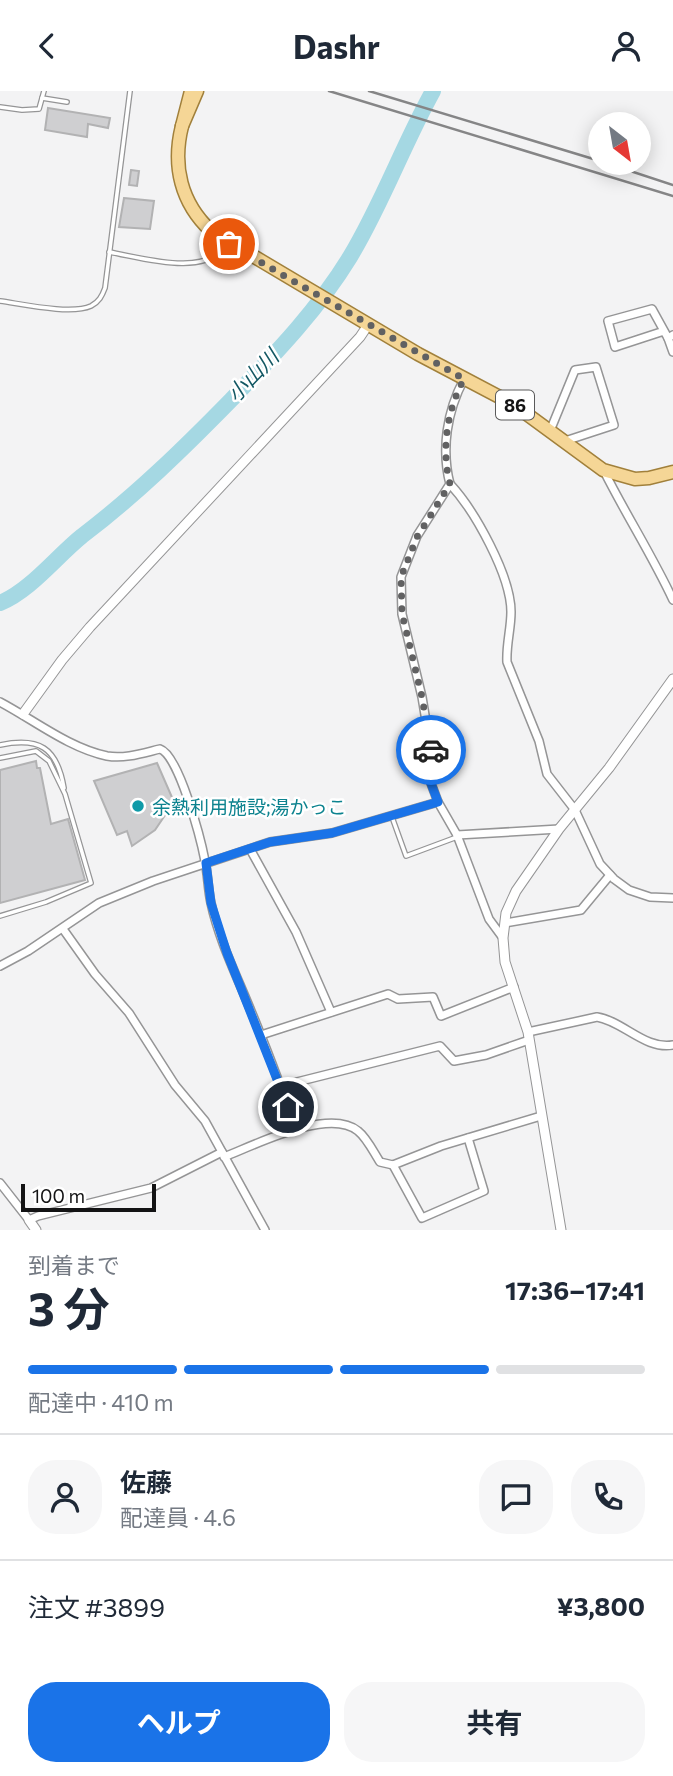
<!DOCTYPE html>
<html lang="ja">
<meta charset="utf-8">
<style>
body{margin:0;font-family:Commissioner,"Noto Sans JP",sans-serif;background:#f6f6f7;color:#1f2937;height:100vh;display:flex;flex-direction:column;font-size:26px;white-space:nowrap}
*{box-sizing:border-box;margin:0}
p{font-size:23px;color:#747a83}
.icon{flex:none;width:38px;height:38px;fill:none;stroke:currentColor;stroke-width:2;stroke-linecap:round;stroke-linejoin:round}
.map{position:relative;height:1139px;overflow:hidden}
.sheet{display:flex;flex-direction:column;background:#fff;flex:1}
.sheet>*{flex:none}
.needle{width:46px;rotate:149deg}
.controls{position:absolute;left:588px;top:21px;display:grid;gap:14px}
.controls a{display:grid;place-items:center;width:63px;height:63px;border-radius:50%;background:#fff;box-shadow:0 4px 18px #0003;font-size:35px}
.scale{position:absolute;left:21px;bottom:18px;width:135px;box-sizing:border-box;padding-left:7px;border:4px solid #131314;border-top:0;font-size:19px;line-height:24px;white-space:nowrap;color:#131314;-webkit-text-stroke:5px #fff;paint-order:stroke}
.pin{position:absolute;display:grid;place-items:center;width:60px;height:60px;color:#fff;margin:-30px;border:4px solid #fff;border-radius:50%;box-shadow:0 2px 7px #0007}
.courier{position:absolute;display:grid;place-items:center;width:70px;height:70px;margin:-35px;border:5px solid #1a73e8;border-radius:50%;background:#fff;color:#222;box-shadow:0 2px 9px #0007}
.overview em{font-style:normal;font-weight:700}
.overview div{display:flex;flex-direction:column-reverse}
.overview{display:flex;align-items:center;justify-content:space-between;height:119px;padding:0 28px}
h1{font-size:46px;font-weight:700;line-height:52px}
.bar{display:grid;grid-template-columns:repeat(4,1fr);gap:10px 7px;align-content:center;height:84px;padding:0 28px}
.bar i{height:9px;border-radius:5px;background:#e0e1e3}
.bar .active{background:#1a73e8}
.bar p{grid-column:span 4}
.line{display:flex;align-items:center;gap:18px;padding:0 28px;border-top:2px solid #e0e1e3}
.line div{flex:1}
.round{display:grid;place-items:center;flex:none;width:74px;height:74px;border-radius:28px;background:#f6f6f7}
.action{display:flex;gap:14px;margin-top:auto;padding:14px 28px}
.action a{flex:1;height:80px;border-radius:28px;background:#1a73e8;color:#fff;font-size:28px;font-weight:700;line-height:80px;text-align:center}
.action a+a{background:#f6f6f7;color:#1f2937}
header{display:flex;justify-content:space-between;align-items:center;height:91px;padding:0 28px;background:#fff;font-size:32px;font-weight:700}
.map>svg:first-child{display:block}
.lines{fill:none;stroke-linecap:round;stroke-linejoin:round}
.river{stroke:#a5d8e3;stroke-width:16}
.building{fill:#cfcfd1;stroke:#b2b2b3;stroke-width:2}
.service-casing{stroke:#959596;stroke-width:6}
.minor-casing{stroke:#959596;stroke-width:10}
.tertiary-casing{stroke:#959596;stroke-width:11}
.primary-casing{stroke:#a1803b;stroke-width:15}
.service{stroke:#fff;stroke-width:3.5}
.minor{stroke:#fff;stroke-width:7}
.tertiary{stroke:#fff;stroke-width:9}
.primary{stroke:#f5d696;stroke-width:12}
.rail{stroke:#858586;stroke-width:2.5}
.done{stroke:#616162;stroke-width:7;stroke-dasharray:0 12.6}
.route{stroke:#1a73e8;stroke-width:9}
.culture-dot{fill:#0f9aa8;stroke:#fff;stroke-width:2.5}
.labels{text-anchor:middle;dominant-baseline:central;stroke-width:5;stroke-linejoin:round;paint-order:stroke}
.shield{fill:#fff;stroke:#5a5a5a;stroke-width:2}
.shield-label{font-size:18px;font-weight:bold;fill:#131314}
.culture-label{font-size:19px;fill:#0d838f;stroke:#fff;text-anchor:start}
.water-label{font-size:21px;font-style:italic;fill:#135864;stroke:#fff}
</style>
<header><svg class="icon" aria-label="back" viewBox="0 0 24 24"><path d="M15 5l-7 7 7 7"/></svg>Dashr<svg class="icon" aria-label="person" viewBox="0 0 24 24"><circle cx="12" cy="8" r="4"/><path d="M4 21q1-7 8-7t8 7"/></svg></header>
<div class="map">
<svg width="673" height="1139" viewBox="0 0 673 1139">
<rect width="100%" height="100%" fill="#f3f3f4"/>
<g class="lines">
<path class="river" d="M 0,512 C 30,500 57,465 82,445 C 136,404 184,357 231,309 C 274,264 317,220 350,166 C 382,113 403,54 433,0"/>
</g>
<g class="building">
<polygon points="48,17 110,27 108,37 88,33 87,46 45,39"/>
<polygon points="131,79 139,80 137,95 129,94"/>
<polygon points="124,107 154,110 150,138 119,136"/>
<polygon points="36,670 37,677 40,677 51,733 68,728 85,789 0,812 0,679"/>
<polygon points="157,672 174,711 155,739 132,755 127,740 117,744 94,690"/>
</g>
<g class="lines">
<defs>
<g id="service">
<polyline points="42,7 67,11"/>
<polyline points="0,16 22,19 39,18 44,0"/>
<path d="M 109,161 C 144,167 204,187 229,153"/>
<path d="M 0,210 C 22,213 71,224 91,215 C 99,211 102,205 105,197 L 130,0"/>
<path d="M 0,654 C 39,646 57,656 64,697"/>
<polyline points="0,667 36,660 49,670 65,703 91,792 46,811 0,825"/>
<polyline points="392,726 406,765 457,746"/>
</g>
<g id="minor">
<polyline points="664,240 615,256 608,230 652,218 668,247"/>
<polyline points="673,244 668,247 673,261"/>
<path d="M 464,288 C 447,320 441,358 450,393 L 417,445 L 401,486 L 402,523 L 422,606 L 431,660 L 429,687 L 438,711 L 457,744 L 489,828 L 503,847"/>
<polyline points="550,340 575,279 596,276 614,334 565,350"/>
<path d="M 604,380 C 626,424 652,464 673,509"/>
<path d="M 450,393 C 475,420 511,485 511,521 C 511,538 506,554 507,571 L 539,650 L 547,683 L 575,719 L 600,773 L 614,788 L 629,799 L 650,806 L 673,807"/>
<path d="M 0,611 C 34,629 69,657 107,665 C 125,668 143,662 160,658 C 179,664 201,749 205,770 C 208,784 208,799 211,812 C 218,845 233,877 246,908 C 264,951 281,994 295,1038"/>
<polyline points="457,744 559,738"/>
<polyline points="250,758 296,841 331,921"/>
<polyline points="505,832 581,819 610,784"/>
<polyline points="63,838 95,883 129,922 175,994 205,1030 265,1139"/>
<polyline points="0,875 28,860 99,812 153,790 270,751 332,742 438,711"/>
<path d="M 528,941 L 597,926 C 623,930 645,959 673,954"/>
<polyline points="261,944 388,903 398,908 433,906 441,925 514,896"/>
<polyline points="281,995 440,955 454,970 486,964 529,949"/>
<path d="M 224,1066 C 255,1054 329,1016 358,1040 C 367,1047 374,1062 380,1071 L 393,1074 L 441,1055 L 541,1025"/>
<polyline points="393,1074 422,1127 484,1100 468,1047"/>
<polyline points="0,1092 29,1129 38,1125 151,1097 222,1061"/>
</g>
<g id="tertiary">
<polyline points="23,623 62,569 90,536 360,246 368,234"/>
<polyline points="29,1129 36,1139"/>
<polyline points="561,1139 528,941 505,871 503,847 506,822 516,800 559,738 609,677 673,588"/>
</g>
<g id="primary">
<polyline points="191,0 182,35 197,0"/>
<path d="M 182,35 C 172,75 181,112 211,140 L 418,263 L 513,313 L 603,379 L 635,388 L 649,387 L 673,381"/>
</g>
</defs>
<use href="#service" class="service-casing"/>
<use href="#minor" class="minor-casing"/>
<use href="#tertiary" class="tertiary-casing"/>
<use href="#primary" class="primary-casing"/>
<use href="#service" class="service"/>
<use href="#minor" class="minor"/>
<use href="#tertiary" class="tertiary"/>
<use href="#primary" class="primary"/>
<g class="rail">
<polyline points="329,0 673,105"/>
<polyline points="369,0 600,70"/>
<polyline points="606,72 673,94"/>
</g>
</g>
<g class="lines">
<path class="done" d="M 229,153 L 464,288 C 447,319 441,358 450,393 L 417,446 L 401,486 L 402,523 L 422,606 L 431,659"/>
<polyline class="route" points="288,1016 227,862 211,812 206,772 270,751 332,742 438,711 429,687 431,659"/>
</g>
<circle class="culture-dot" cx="138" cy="715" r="7"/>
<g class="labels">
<rect class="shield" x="496" y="299.5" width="38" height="29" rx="5"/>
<g class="shield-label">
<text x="515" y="314">86</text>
</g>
<g class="culture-label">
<text x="152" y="715">余熱利用施設;湯かっこ</text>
</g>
<g class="water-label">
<text transform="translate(252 284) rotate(-46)">小山川</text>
</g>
</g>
</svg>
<div class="controls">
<a><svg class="needle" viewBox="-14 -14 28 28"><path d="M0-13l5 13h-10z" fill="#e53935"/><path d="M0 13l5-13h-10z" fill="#747a83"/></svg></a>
</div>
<div class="scale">100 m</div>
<div class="pin" style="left:229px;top:153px;background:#ea580c"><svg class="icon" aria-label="bag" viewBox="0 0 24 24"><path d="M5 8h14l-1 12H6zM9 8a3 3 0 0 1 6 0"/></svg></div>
<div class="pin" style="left:288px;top:1016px;background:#1f2937"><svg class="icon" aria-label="home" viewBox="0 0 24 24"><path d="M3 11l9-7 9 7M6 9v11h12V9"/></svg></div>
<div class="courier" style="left:431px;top:659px"><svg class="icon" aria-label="car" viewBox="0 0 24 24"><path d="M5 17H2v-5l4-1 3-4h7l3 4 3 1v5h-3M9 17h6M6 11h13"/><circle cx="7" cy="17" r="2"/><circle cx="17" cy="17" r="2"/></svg></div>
</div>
<section class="sheet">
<div class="overview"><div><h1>3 分</h1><p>到着まで</p></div><em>17:36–17:41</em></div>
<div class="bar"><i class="active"></i><i class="active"></i><i class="active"></i><i></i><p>配達中 · 410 m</p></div>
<div class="line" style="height:126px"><a class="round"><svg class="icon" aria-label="person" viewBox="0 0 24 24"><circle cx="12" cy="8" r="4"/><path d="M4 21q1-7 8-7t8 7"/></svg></a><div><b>佐藤</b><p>配達員 · 4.6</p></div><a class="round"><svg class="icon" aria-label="chat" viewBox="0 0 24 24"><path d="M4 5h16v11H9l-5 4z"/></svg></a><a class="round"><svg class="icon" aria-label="phone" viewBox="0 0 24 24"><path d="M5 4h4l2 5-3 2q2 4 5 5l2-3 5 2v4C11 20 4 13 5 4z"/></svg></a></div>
<div class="line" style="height:91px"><div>注文 #3899</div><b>¥3,800</b></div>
<div class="action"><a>ヘルプ</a><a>共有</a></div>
</section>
